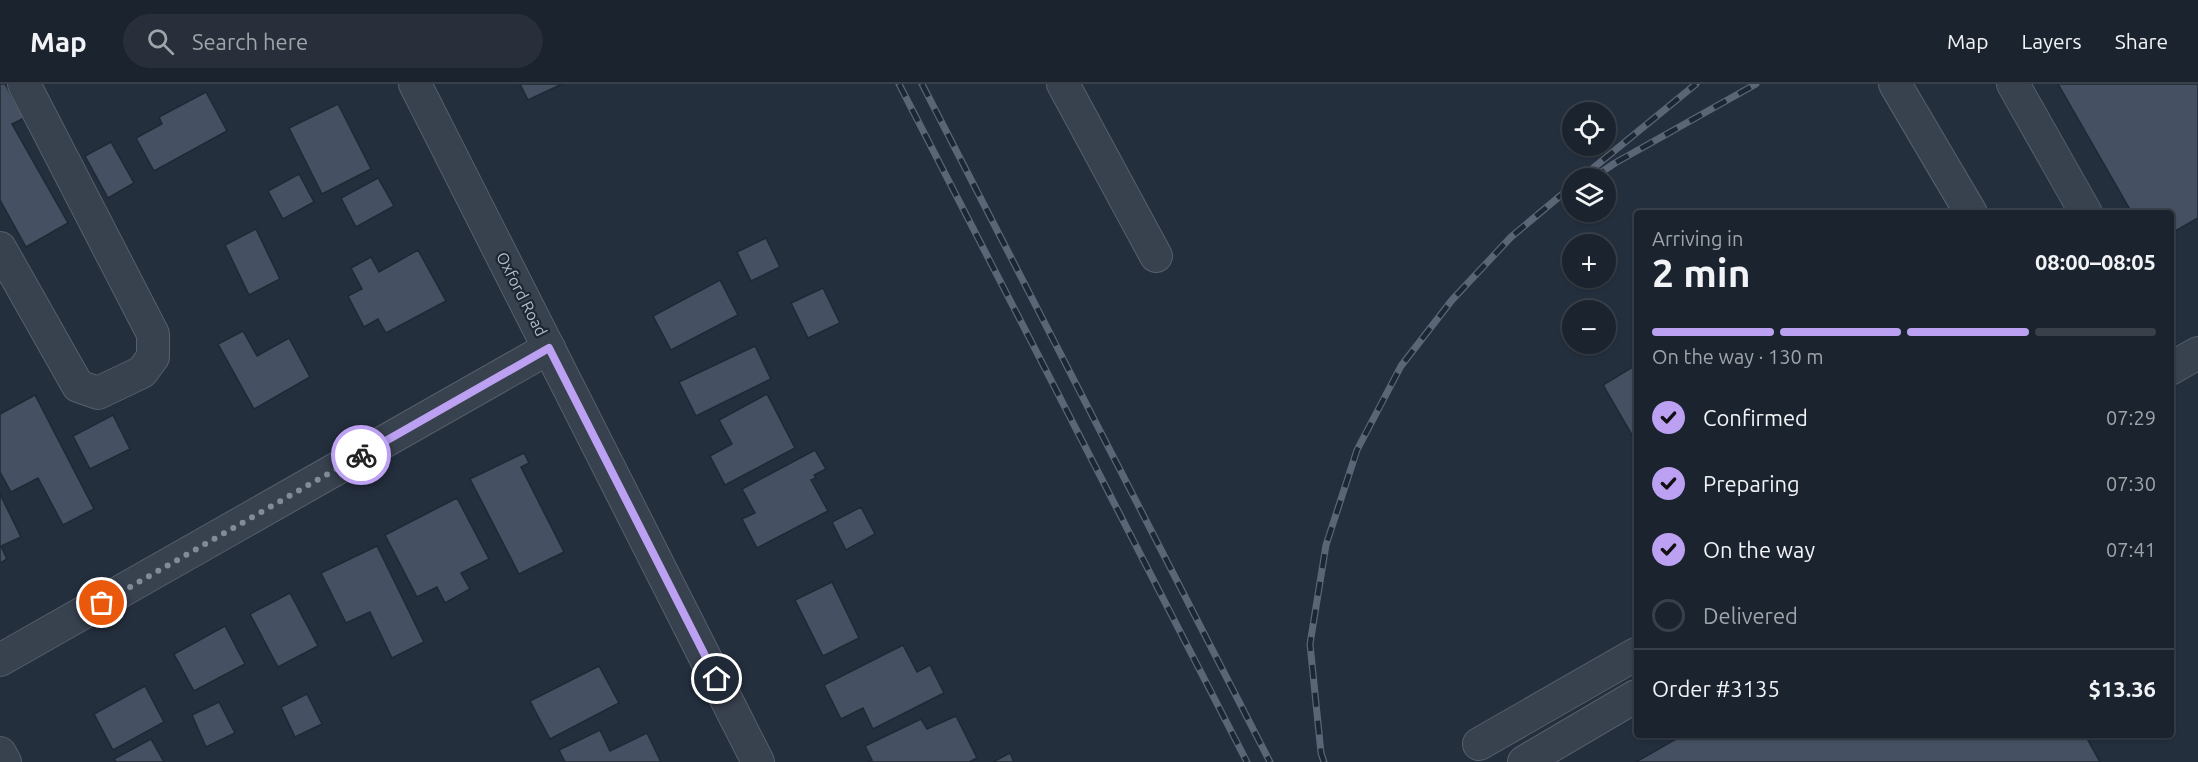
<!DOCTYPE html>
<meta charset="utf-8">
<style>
body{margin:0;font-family:Ubuntu,sans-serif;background:#282f3a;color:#f1f3f6;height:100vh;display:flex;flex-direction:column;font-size:22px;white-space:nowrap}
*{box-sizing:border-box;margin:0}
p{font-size:20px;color:#a0a4aa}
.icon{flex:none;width:33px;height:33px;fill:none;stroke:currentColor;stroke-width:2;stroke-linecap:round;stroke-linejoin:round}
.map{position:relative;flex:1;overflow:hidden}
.details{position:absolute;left:1634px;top:126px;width:540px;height:528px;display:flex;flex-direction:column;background:#1b232e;border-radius:6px;box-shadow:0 2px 4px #0004,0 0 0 2px #39404a}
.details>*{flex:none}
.controls{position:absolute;left:1562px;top:18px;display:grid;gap:12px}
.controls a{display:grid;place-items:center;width:54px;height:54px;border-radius:50%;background:#1b232e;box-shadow:0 2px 4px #0004,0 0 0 2px #39404a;font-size:30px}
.pin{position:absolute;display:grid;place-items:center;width:51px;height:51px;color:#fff;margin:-26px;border:3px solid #fff;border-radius:50%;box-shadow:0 2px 6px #0007}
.courier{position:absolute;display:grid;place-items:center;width:60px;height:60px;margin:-30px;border:4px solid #bca0f2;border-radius:50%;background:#fff;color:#222;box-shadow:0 2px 8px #0007}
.head em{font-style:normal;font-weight:700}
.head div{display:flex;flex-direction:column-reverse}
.head{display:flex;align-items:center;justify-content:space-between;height:102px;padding:0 18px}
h1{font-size:39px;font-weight:700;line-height:45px}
.bar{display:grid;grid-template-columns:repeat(4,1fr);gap:9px 6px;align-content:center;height:72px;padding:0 18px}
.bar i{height:8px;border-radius:4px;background:#39404a}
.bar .active{background:#bca0f2}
.bar p{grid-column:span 4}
.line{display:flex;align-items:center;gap:15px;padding:0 18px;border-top:2px solid #39404a}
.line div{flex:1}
ol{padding:0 18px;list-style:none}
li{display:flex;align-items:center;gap:18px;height:66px}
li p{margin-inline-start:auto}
li .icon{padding:6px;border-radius:50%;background:#bca0f2;color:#111;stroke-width:4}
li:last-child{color:#a0a4aa}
li i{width:33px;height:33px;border:3px solid #39404a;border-radius:50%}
header{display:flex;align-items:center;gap:36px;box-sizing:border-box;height:84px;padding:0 30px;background:#1b232e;border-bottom:2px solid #39404a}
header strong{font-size:28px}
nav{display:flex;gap:33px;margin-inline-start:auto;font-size:21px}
.search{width:420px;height:54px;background:#282f3a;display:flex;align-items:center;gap:15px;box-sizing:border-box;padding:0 21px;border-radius:33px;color:#a0a4aa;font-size:22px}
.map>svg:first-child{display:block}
.building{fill:#455162;stroke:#1f2835;stroke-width:1.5}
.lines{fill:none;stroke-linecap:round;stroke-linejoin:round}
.minor-casing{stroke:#565f6c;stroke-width:34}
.minor{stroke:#38414e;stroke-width:32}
.rail-casing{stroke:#5a6575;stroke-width:7}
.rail{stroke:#1d2633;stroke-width:4.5;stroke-dasharray:14;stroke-linecap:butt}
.done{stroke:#828b98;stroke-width:6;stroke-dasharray:0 10.8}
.route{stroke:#bca0f2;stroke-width:8}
.labels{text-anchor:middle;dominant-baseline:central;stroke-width:4.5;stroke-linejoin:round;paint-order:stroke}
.street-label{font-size:16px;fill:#b4bcc9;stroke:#1d2633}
</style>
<header>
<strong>Map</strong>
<div class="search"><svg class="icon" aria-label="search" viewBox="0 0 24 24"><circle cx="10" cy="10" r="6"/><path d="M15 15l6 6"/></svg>Search here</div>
<nav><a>Map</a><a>Layers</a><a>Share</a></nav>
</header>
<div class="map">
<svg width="2198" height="678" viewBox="0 0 2198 678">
<rect width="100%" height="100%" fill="#242f3e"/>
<g class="building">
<polygon points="0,0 5,0 24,34 12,40 68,139 26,163 0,116"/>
<polygon points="520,0 562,0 528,16"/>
<polygon points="2058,0 2198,0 2198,134 2170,150 2170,129 2132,129"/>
<polygon points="206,8 227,47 154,87 136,54 162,40 159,33"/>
<polygon points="338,20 371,85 322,110 289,44"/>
<polygon points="111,58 134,99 108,114 85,72"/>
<polygon points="299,90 314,118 283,135 268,107"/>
<polygon points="378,94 394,122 356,143 341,114"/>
<polygon points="256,145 280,195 249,211 225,161"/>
<polygon points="766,154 780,183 751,197 737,168"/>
<polygon points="418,166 446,217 386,249 378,235 364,243 348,212 362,205 351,184 371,173 379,188"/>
<polygon points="720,196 738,231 671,266 653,232"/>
<polygon points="823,204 840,239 808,254 791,219"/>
<polygon points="243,247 257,272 289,254 310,293 254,325 218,260"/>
<polygon points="755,262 771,295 696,332 679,298"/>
<polygon points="1636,281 1636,358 1603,301"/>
<polygon points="767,310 795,364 725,401 710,372 732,360 719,336"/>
<polygon points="35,311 94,425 63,441 38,394 11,408 0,388 0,330"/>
<polygon points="113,331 130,365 90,385 73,352"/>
<polygon points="815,366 826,385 814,391 816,394 811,396 828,427 757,464 742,435 755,429 742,405"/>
<polygon points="524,369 529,379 521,383 564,468 519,490 470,395"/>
<polygon points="0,410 21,453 1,462 7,475 0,479"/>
<polygon points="457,414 489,475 461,489 470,505 445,519 437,503 417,513 385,451"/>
<polygon points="861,423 875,450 846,466 832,438"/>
<polygon points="377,462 424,558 392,574 370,528 346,539 321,489"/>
<polygon points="832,498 859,554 823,572 795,516"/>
<polygon points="290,509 318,562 278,583 250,530"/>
<polygon points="225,542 245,580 194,607 174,570"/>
<polygon points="903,561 917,588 930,581 944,609 873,645 863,624 841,635 824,601"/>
<polygon points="599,582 619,619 550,655 530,617"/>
<polygon points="145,602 164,638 113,666 94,630"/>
<polygon points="307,610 322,640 295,653 281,623"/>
<polygon points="219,618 235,649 206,663 192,631"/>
<polygon points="956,632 977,674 969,678 867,678 872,676 865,662 921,635 927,645"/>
<polygon points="600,646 610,667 647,649 661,678 565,678 559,666"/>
<polygon points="1683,651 2085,651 2100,678 1636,678"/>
<polygon points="151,655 164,678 116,678 114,675"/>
<polygon points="1010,669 1014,678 993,678"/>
</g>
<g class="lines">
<defs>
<g id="minor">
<polyline points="415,0 758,678"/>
<polyline points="1063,0 1156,172"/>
<polyline points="1895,0 1971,129"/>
<polyline points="2013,0 2086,129"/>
<polyline points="0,164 78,302 98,309 142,288 153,273 153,250 24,0"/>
<polyline points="2170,285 2198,269"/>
<polyline points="0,576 549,264"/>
<polyline points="1479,660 1636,570"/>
<polyline points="0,669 5,678"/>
<polyline points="1524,678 1636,612"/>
</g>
</defs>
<use href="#minor" class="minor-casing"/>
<use href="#minor" class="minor"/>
<defs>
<g id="rail">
<polyline points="899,0 1247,678"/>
<polyline points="922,0 1270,678"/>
<polyline points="1581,94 1696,0"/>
<polyline points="1593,94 1615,79 1756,0"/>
<polyline points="1324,678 1321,669 1310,560 1326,461 1357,366 1401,282 1452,216 1511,153 1572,102"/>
</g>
</defs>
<use href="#rail" class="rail-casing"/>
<use href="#rail" class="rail"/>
</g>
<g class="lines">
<polyline class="done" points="102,519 361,371"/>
<polyline class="route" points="361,371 549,264 717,595"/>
</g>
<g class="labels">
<g class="street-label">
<text transform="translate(522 210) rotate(63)">Oxford Road</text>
</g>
</g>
</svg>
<div class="controls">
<a><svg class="icon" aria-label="locate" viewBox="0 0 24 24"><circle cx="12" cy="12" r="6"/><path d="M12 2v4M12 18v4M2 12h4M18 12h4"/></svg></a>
<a><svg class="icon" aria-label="layers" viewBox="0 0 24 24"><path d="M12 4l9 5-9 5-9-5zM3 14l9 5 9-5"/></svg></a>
<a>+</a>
<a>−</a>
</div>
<div class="pin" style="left:102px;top:519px;background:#ea580c"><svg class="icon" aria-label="bag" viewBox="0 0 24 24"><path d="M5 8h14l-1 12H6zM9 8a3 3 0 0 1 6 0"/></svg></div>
<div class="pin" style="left:717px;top:595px;background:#1f2937"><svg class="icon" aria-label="home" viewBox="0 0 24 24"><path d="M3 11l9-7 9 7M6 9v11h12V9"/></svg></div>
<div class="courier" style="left:361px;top:371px"><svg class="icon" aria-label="bike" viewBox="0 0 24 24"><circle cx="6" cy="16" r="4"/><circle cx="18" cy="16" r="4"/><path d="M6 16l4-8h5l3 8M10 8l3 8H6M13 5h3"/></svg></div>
<section class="details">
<div class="head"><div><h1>2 min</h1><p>Arriving in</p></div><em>08:00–08:05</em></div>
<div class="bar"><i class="active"></i><i class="active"></i><i class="active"></i><i></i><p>On the way · 130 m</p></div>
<ol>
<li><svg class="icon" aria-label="check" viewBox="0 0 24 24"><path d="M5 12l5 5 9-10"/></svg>Confirmed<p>07:29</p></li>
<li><svg class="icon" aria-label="check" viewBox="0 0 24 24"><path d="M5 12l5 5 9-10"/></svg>Preparing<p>07:30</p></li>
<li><svg class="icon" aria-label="check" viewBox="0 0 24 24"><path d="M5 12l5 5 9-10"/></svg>On the way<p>07:41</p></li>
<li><i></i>Delivered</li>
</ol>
<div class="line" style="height:78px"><div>Order #3135</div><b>$13.36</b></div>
</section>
</div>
